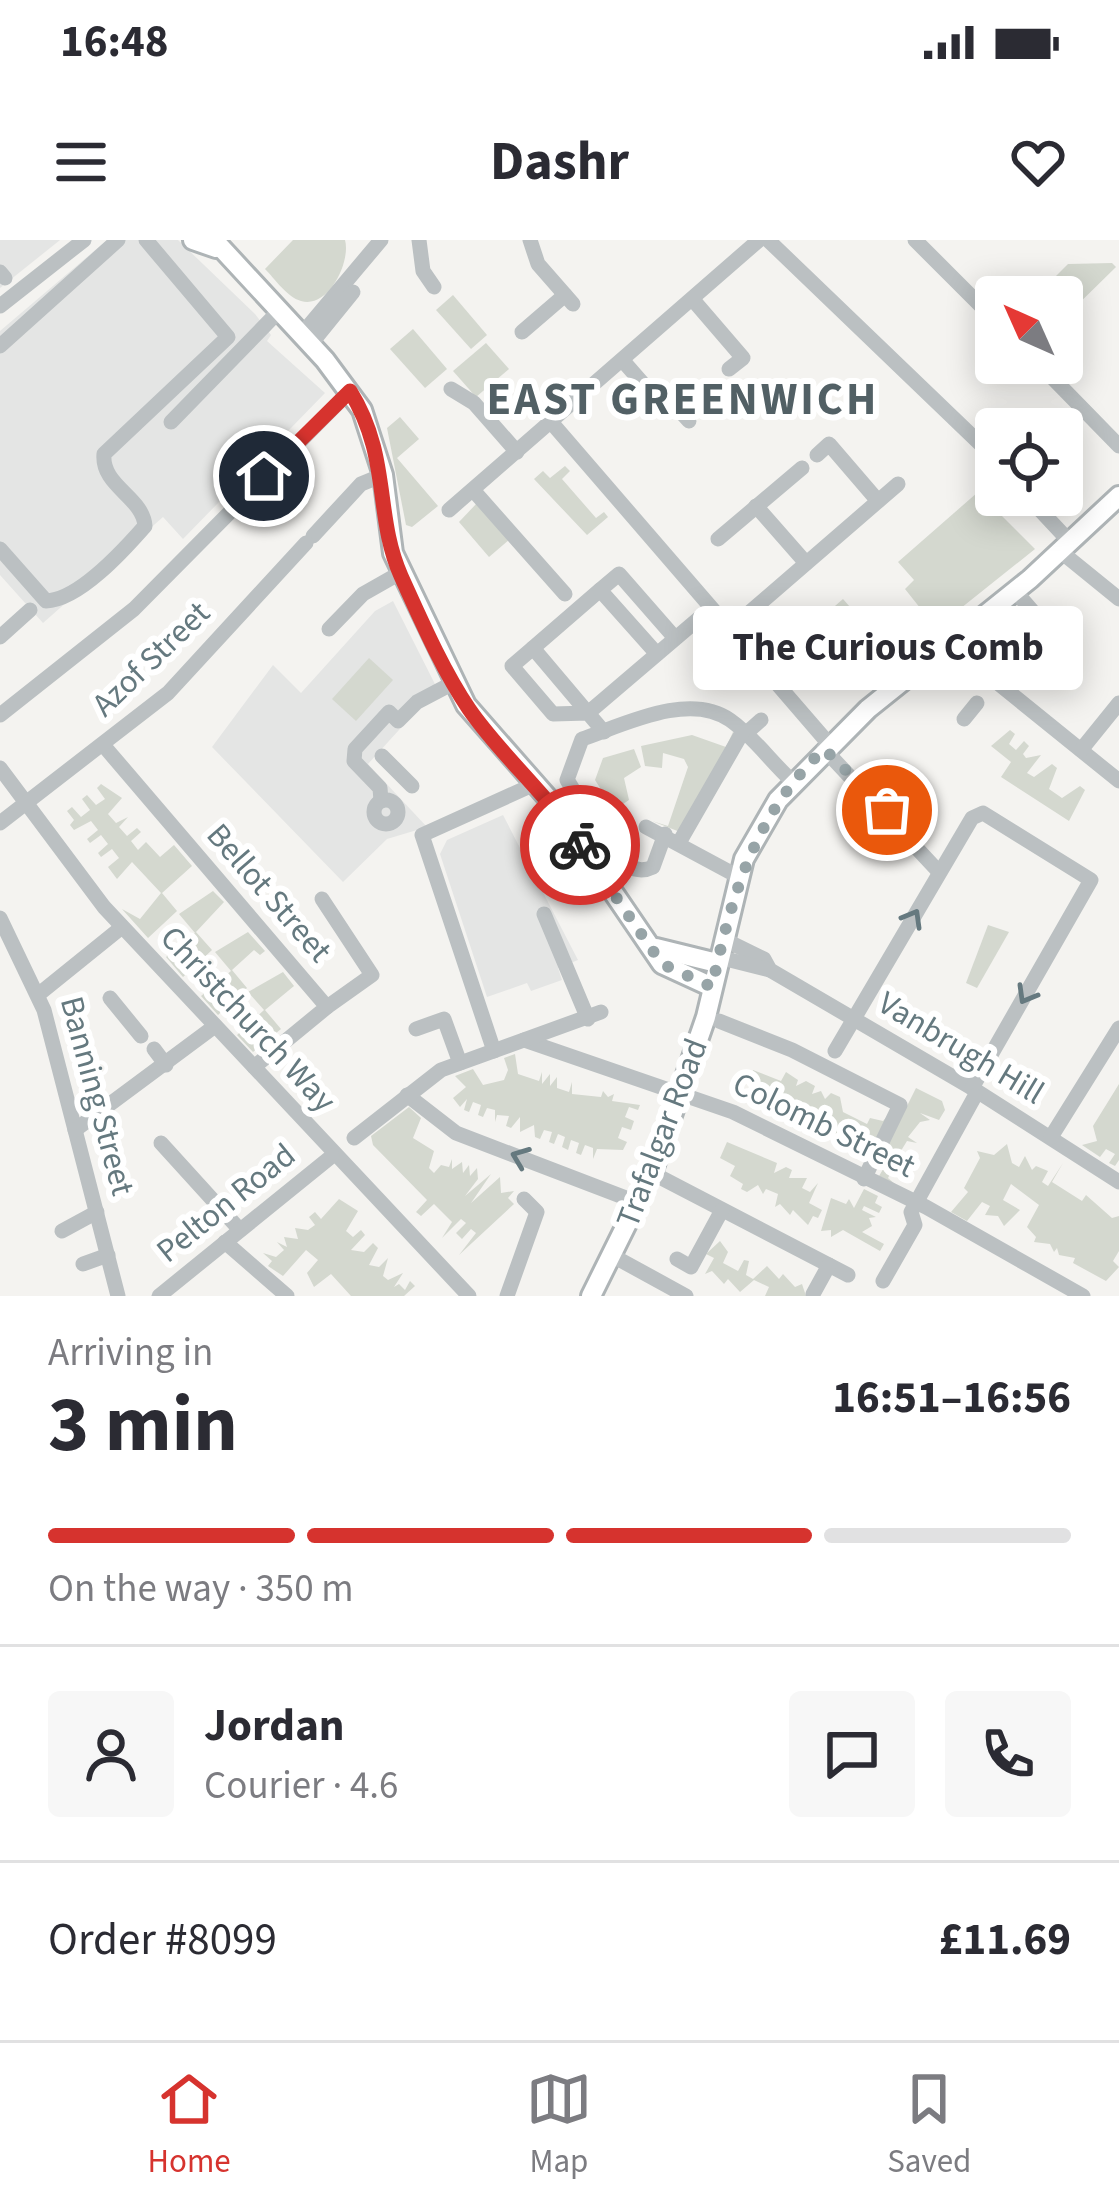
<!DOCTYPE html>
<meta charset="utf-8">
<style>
body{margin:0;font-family:"Source Sans 3",sans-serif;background:#f7f7f7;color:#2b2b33;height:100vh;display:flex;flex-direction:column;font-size:45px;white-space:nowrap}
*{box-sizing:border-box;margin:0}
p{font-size:39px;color:#7c7c81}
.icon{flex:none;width:66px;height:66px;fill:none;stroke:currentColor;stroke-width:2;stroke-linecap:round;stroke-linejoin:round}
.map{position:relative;height:1056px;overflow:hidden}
.sheet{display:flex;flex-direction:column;background:#fff;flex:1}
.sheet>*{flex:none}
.needle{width:78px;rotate:315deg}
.tools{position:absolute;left:975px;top:36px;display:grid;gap:24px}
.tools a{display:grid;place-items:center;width:108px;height:108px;border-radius:12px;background:#fff;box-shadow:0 6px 30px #0003;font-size:60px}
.pin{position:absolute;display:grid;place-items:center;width:102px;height:102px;color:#fff;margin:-51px;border:6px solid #fff;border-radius:50%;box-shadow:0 3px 12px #0007}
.courier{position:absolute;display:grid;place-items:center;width:120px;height:120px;margin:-60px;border:9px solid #d6332e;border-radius:50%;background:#fff;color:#222;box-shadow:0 3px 15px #0007}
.bubble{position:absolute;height:84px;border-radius:12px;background:#fff;box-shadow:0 6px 30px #0003;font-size:39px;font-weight:700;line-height:84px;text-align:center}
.summary em{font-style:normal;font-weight:700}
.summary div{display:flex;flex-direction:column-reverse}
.summary{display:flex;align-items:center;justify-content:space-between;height:204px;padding:0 48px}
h1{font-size:78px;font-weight:700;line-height:90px}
.bar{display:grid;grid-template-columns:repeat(4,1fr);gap:18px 12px;align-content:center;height:144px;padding:0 48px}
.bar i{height:15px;border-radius:9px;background:#e1e1e2}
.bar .current{background:#d6332e}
.bar p{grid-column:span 4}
.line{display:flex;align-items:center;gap:30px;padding:0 48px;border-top:3px solid #e1e1e2}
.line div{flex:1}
.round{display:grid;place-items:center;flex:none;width:126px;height:126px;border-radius:12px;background:#f7f7f7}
.status{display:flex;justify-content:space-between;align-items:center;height:84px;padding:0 60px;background:#fff;direction:ltr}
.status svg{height:33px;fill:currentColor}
header{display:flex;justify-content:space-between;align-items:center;height:156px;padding:0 48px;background:#fff;font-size:54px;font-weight:700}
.dock{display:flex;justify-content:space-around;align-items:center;height:168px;border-top:3px solid #e1e1e2;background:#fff;font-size:33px;color:#7c7c81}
.dock a{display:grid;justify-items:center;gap:6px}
.dock .current{color:#d6332e}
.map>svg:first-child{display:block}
.built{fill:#e4e5e4}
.green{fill:#d4d8cf}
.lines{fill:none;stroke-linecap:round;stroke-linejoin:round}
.major-casing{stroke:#aeb4b6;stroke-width:24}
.minor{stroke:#bbc0c2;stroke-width:15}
.major{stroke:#fff;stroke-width:18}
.oneway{stroke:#65797f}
.done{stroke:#97a4a7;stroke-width:12;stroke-dasharray:0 21.6}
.route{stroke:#d6332e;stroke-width:15}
.labels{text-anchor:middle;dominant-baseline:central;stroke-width:12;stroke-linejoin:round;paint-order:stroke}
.street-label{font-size:33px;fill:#65797f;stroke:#fff}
.district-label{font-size:45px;font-weight:bold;letter-spacing:3px;fill:#526065;stroke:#fff}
</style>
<div class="status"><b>16:48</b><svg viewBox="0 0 49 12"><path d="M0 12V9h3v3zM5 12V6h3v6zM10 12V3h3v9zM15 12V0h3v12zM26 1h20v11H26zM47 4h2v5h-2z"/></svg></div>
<header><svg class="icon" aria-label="menu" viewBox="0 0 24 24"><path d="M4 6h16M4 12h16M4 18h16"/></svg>Dashr<svg class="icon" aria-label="heart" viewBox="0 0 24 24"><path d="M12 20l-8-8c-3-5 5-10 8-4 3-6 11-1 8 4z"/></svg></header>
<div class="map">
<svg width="1119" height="1056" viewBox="0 0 1119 1056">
<rect width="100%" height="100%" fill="#f4f3f0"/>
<g class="built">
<polygon points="0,0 60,0 0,48"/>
<polygon points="107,0 178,0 255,74 271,95 267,101 325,153 183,299 163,277 43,383 0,335 0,91"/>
<polygon points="393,361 441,456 419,468 368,524 427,587 387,599 343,642 212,507 273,425 301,453 375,371"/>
<polygon points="503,575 578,720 558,728 562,740 531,751 527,743 487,757 440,614 447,600"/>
</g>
<g class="green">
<path d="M 293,0 L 345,0 C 351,21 329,69 301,61 C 287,57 275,39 265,29 Z"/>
<polygon points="1112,23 1116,27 1064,78 1062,57 1039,53 1068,24"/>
<polygon points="453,55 487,95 471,109 436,70"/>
<polygon points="413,89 447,129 425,148 390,109"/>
<polygon points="486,103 509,129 476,157 453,131"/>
<polygon points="400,177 419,199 397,218 438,266 412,287 406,285 387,188"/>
<polygon points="565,226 570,231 562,239 596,278 604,272 608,277 587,295 534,239 543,231 550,238"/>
<polygon points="978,252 1035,309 936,388 905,349 914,340 898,322"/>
<polygon points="478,262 510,299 489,317 459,282"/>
<polygon points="843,359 864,383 841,403 820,379"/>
<polygon points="369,418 393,440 356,481 332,459"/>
<polygon points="1010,490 1015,494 1009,504 1016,510 1024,501 1029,506 1023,514 1026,518 1041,515 1027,533 1034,537 1052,524 1057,528 1049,549 1062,558 1080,546 1085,550 1069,581 1001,537 1011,522 991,506"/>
<polygon points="733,492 737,495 680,592 652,581 668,586 688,527 684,519 663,513 662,528 645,526 641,506 692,495 726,507"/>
<polygon points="634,509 641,527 624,538 629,560 614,570 595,540 603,518"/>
<polygon points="101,544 122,558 108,574 116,583 128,577 119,587 127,596 137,588 141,592 131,601 138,610 146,602 160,617 174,605 192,626 162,653 177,671 148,698 122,669 140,679 161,653 132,622 117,639 108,627 119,618 112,609 101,617 98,613 108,604 101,595 90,603 87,599 98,590 91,581 74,590 70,585 74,580 67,571 72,567 81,577 90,570 82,559 87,555 96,565 105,559 97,548"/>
<polygon points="213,651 224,662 196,692 212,710 183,737 166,717 195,693 179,674"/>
<polygon points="988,685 1009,692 977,748 966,743"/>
<polygon points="248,692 265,711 260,715 254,710 232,730 247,748 218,775 201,756 231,731 215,712"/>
<polygon points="283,732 294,746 265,770 281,789 253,812 237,795 264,770 248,752"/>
<polygon points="515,814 518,834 539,841 542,832 542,844 550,834 550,846 557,837 557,848 569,852 572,842 572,854 601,857 603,851 608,857 614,854 612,861 640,865 638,870 629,867 625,877 634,881 631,890 622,887 618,898 627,902 623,910 597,909 593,919 593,908 585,905 581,915 576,913 579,903 571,900 568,910 562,907 565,897 558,894 554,904 549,902 552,892 544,890 540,899 535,897 534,885 520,892 520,877 511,888 506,886 509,876 497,875 495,882 495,870 487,868 483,877 478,875 481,865 473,862 469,872 464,870 467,859 460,867 453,858 466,847 455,836 473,829 483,845 504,840 508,830 504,818"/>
<polygon points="753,830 781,841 786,832 798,840 796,846 806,841 815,846 812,854 821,851 825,859 831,853 840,857 843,872 867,884 870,878 883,881 893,870 877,903 871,901 866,911 861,909 866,897 855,897 851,904 853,893 839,889 835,896 826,884 822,889 816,886 820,876 814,878 804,869 796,876 793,866 786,871 791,860 781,862 775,850 769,862 762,852 755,855 757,843 748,851"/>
<polygon points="1119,844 1119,920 1115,926 1109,923 1115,914 1106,909 1100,917 1082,905 1097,901 1093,886"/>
<polygon points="916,848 942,861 945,870 939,880 920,873 930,880 920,882 908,897 917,903 907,901 899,914 902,931 892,930 888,938 896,945 879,936 885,926 879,922"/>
<polygon points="409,867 421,878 413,898 434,911 429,928 434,933 441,925 449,927 452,919 452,929 462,922 463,933 469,925 470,936 477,928 478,939 465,956 491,934 471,963 500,937 501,953 514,951 508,958 514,964 459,1015 476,993 471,989 462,999 456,993 466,983 461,979 442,998 452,982 434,964 421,976 416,972 427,960 373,905 371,896"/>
<polygon points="727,902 777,923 774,933 786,927 792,930 789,938 807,938 802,948 810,952 818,943 809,963 822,970 818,978 813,976 808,985 793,970 790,975 780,964 775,967 778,954 766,949 763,954 758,945 747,952 741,949 743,944 730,936 735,926 720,918"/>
<polygon points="1007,904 1012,923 1019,927 1025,916 1032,930 1036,926 1048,931 1042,942 1048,946 1063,923 1052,942 1082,961 1086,955 1112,978 1119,976 1119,1011 1113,1021 1119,1027 1106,1041 1073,1023 1075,1018 1059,1015 1057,1008 1054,1012 1050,1004 1034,1002 1036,997 1027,987 1039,965 1011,944 1003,960 1020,970 1004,986 998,976 985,975 990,966 982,962 967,981 951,972 968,952 964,948 980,918 977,911 994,915"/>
<polygon points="864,949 878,956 875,963 882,967 879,973 864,966 862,970 876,977 869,978 872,986 862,992 884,1004 880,1011 843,990 831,997 831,990 821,991 831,958 846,964 849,959 854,968"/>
<polygon points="339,959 358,971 346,991 353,997 361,990 365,995 351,1010 364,1012 373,1003 378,1008 369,1025 379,1027 388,1018 383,1036 388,1040 403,1033 394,1047 399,1044 405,1050 410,1041 415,1046 404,1056 351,1056 331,1034 314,1047 307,1033 318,1020 306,1010 283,1036 268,1026 272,1021 263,1013 276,1017 284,1010 277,1002 287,1007 284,997 298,999 295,988 308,990 315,985 309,977 315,972 321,979"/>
<polygon points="720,1001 728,1012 723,1023 738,1031 744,1020 749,1021 746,1035 753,1039 767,1026 779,1039 783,1034 795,1047 802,1044 806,1056 765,1056 769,1047 754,1040 740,1052 728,1039 724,1044 712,1031 705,1034 714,1018 706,1014"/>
</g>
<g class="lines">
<defs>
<g id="major">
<polyline points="193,0 216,8"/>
<polyline points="214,0 325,120 362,170 383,235 393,313 466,465 553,564 662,724 712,747"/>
<polyline points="656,708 717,723"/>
<polyline points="591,1056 652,933 706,777 744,619 778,560 868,469 1030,339 1119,256"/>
</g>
</defs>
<use href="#major" class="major-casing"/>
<g class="minor">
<polyline points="419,0 423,31 434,47"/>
<polyline points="530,0 538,24 573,64"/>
<polyline points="768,0 996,219"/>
<polyline points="915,0 996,81"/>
<polyline points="0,32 5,38"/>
<polyline points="694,61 743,118 729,129"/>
<polyline points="0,66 84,0"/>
<polyline points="522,92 565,55"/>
<polyline points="301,95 381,0"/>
<polyline points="310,105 353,52"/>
<polyline points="0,106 118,0"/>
<polyline points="624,122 665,169 679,170 689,181"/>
<polyline points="1038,123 1119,206"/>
<polyline points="451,149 474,163 517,212"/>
<polyline points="171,182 279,71"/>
<polyline points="551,182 829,504"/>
<polyline points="817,215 829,204 878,261"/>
<polyline points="473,250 565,354"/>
<polyline points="1026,255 1070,302"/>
<polyline points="756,266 806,323"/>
<polyline points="449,270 759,0"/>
<polyline points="313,296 361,244 383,235"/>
<polyline points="718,299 802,228"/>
<path d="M 0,309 L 46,361 C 79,360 124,310 145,286 C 143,257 101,246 104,214 L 228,97 L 146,0"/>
<polyline points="1060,311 1119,359"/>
<polyline points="1015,351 1053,395"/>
<polyline points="329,389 363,354 400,333"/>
<polyline points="728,391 898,244"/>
<polyline points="0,397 30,370"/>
<polyline points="947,402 1119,541"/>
<polyline points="533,408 600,350"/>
<polyline points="657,414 600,350 619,334 675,398"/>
<polyline points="0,475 134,369 350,151"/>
<polyline points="964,479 977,463"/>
<polyline points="604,492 533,408 512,426 553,474 588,473 710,369"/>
<polyline points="744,495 761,480"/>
<polyline points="104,506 327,767 254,827"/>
<polyline points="824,509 939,632"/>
<polyline points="1081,510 1119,463"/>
<polyline points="382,516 412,546"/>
<polyline points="0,528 104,667 469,1056"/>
<circle cx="386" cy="572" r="12"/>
<polyline points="381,561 380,548 354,521 355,509 389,472 398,481 417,462 455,442"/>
<polyline points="0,583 168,453 306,303"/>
<polyline points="646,587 739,637"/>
<path d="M 665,594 L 653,627 C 615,646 585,565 567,540 L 582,499 C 623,485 689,451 730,480 C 753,496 771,522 792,541"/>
<polyline points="680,601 742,493"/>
<polyline points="322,659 372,735 327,767"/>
<polyline points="544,674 588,779"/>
<polyline points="0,678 44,770 118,1056"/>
<polyline points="723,699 764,719 770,730 972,848 1119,942"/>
<polyline points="718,717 770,730"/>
<polyline points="39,754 122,687"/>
<polyline points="110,758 141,796"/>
<polyline points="719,781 792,810 900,865 864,939"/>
<polyline points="416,789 444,779 460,823"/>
<polyline points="524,800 733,872 926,967 1083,1056"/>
<polyline points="154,809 166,825"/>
<polyline points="494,811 422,595 537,543"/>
<polyline points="835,811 972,578 983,573 1091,640 972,848"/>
<polyline points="407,855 456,893 639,963"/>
<polyline points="75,890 215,786"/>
<polyline points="1051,897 1119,788"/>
<polyline points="354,898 441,830 601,772"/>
<polyline points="161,903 240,990"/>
<polyline points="652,933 848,1035"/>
<polyline points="62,991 97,972"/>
<polyline points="225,1002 287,1056"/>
<polyline points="613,1016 686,1056"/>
<polyline points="677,1019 691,1027 722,970"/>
<polyline points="83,1024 108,1015"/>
<polyline points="883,1041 915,985 911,972 975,856"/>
<polyline points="813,1054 829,1025"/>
<polyline points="159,1056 332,916"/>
<polyline points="507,1056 537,972 524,959"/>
</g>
<use href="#major" class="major"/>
</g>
<defs><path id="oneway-chevron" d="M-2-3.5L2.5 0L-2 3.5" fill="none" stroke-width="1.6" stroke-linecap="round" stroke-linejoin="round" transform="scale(3)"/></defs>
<g class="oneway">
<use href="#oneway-chevron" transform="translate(913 678) rotate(-60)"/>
<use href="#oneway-chevron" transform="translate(1026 755) rotate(120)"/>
<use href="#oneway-chevron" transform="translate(520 917) rotate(-159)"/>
</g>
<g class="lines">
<path class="done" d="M 580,605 L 662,724 L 712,747 C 732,655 754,575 824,509 L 887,570"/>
<path class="route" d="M 264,236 L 350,151 C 391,217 374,275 401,336 C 421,380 442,429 469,469 C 502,517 548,554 580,605"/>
</g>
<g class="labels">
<g class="street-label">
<text transform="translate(151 419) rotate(-44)">Azof Street</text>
<text transform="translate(269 653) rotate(49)">Bellot Street</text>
<text transform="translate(248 779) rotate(47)">Christchurch Way</text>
<text transform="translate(961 808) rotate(31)">Vanbrugh Hill</text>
<text transform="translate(97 856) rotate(75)">Banning Street</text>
<text transform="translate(824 885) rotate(26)">Colomb Street</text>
<text transform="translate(662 893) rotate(-69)">Trafalgar Road</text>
<text transform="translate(226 963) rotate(-39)">Pelton Road</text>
</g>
<g class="district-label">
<text x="683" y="160">EAST GREENWICH</text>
</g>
</g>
</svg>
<div class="tools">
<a><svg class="needle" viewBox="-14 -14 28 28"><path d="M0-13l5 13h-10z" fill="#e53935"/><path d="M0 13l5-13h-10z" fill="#7c7c81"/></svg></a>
<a><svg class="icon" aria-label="locate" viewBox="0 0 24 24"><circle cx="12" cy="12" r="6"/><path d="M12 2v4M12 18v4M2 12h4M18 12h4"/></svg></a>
</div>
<div class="pin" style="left:887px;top:570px;background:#ea580c"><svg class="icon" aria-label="bag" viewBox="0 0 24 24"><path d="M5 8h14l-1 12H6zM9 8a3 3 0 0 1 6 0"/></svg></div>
<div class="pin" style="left:264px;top:236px;background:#1f2937"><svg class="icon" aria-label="home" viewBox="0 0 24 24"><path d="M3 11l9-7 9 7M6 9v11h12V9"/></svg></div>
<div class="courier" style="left:580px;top:605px"><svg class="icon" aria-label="bike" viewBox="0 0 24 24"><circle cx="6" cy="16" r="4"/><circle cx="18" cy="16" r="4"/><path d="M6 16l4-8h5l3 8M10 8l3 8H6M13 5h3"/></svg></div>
<div class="bubble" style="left:693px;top:366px;width:390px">The Curious Comb</div>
</div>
<section class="sheet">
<div class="summary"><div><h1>3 min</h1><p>Arriving in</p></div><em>16:51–16:56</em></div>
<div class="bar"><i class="current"></i><i class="current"></i><i class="current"></i><i></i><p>On the way · 350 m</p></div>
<div class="line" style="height:216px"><a class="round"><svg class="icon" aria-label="person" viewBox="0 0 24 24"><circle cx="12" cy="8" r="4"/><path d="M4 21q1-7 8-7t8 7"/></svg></a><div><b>Jordan</b><p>Courier · 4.6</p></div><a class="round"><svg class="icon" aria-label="chat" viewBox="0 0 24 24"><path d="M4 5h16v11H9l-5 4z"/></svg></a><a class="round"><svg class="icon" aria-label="phone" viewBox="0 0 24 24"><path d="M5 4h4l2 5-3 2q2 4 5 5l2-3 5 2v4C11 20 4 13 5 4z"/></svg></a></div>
<div class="line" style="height:156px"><div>Order #8099</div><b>£11.69</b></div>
</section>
<nav class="dock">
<a class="current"><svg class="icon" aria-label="home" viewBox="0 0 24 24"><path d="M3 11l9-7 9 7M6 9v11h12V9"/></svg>Home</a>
<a><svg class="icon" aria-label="map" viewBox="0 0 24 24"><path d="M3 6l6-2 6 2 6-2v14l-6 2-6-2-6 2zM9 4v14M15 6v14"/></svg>Map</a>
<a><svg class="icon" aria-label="saved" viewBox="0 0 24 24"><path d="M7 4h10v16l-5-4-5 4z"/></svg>Saved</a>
</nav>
